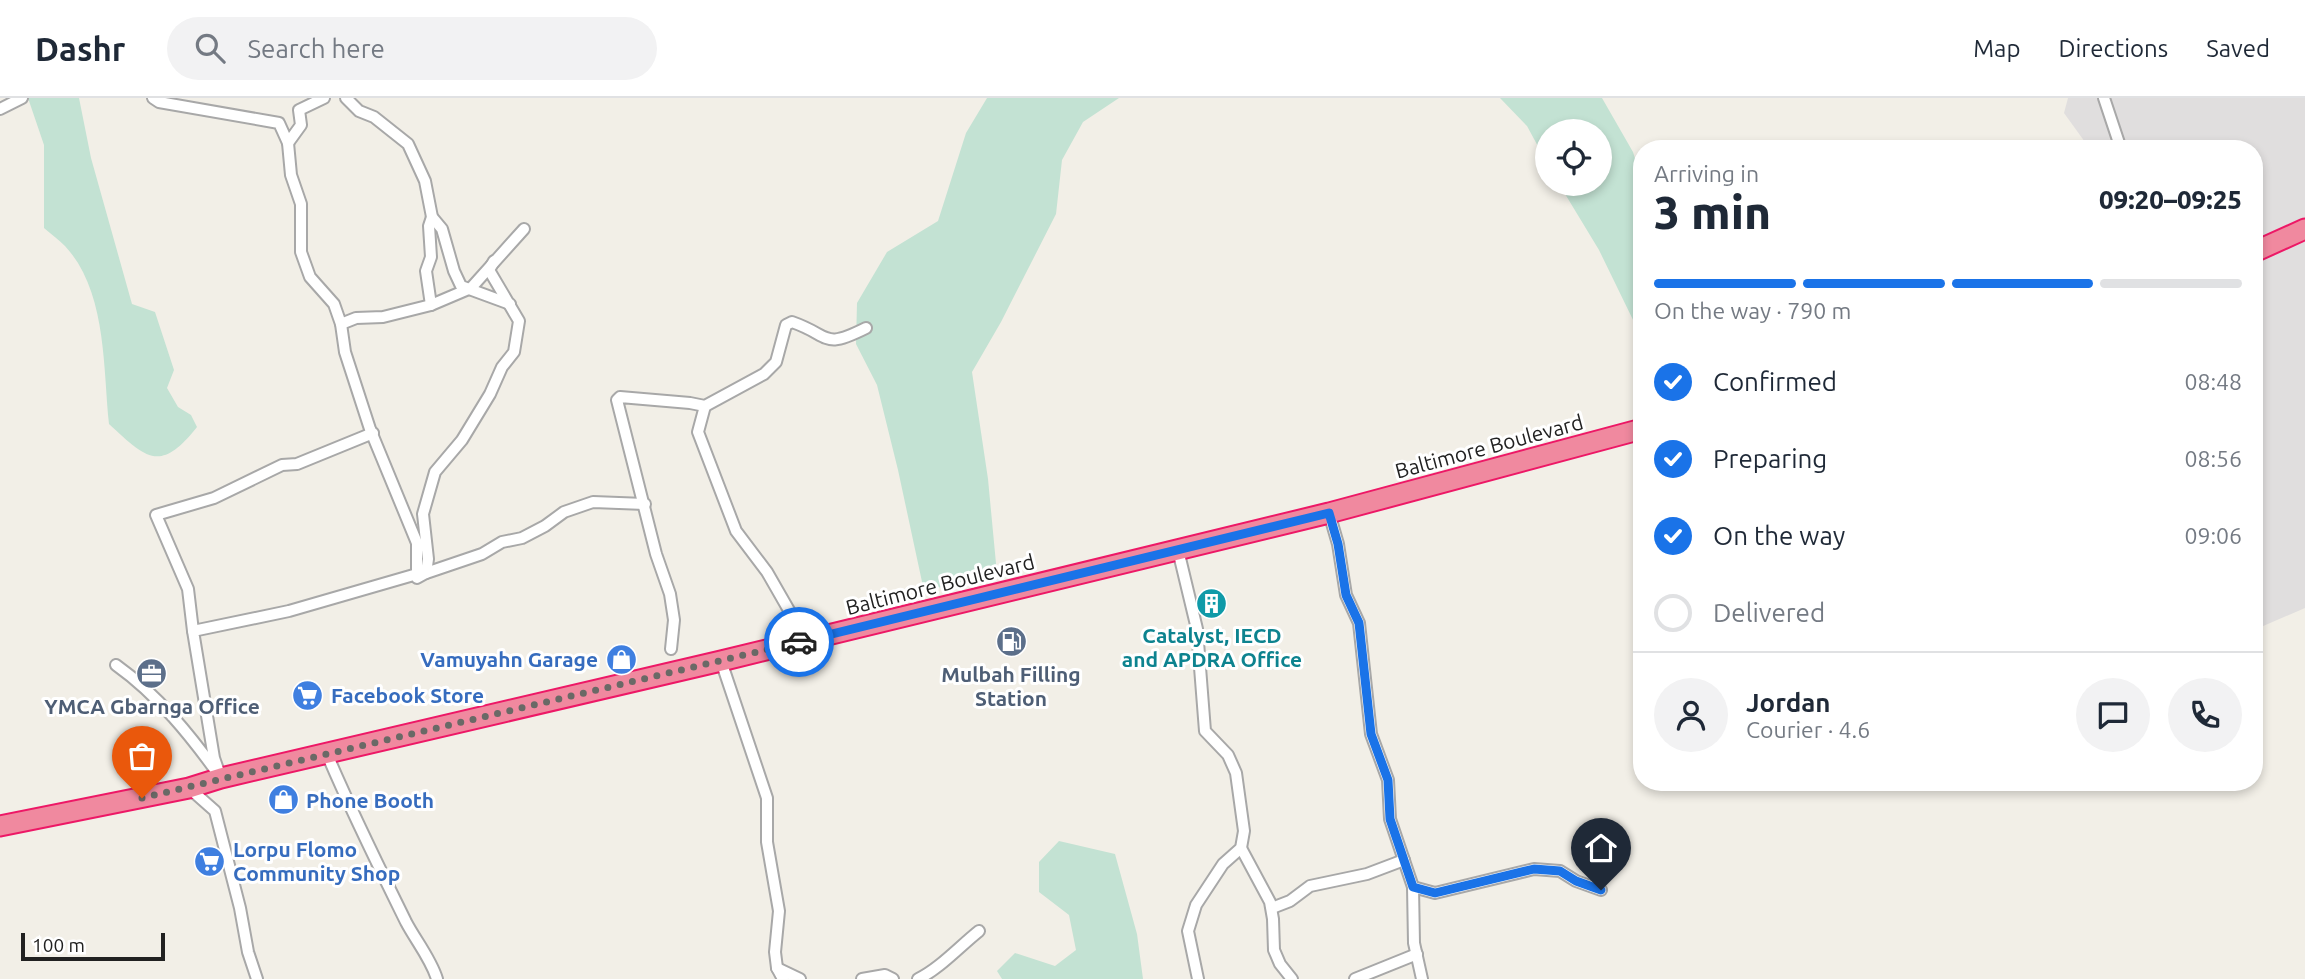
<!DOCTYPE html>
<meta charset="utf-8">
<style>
body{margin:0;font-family:Ubuntu,sans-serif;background:#f2f2f3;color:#1f2937;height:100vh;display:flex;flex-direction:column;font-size:26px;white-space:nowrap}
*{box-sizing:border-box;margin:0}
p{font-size:23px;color:#747a83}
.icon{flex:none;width:38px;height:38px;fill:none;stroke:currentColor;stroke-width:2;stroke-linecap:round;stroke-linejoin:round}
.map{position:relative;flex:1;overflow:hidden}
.sheet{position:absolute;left:1633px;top:42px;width:630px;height:651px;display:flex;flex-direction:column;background:#fff;border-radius:28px;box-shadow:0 4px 10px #0003}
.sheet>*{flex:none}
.controls{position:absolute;left:1535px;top:21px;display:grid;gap:14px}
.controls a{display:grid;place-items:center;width:77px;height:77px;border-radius:50%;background:#fff;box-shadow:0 4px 10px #0003;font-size:35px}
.scale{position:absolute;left:21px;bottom:18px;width:144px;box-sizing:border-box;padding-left:7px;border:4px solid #212121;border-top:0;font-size:19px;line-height:24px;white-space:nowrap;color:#212121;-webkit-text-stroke:5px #fff;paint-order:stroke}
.pin{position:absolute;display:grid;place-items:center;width:60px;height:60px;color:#fff;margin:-72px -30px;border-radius:50% 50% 50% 0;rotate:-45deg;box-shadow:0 0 7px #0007}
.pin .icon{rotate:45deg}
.courier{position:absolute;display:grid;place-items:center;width:70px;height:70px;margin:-35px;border:5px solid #1a73e8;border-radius:50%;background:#fff;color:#222;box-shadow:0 2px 9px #0007}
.summary em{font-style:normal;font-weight:800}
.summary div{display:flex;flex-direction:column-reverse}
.summary{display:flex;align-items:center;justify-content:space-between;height:119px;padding:0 21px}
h1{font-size:46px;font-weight:800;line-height:52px}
.bar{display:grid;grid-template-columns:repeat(4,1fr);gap:10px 7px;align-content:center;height:84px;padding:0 21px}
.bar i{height:9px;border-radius:5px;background:#e0e1e3}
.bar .on{background:#1a73e8}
.bar p{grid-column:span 4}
.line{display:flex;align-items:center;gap:18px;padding:0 21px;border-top:2px solid #e0e1e3}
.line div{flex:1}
.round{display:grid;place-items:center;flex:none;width:74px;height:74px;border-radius:37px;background:#f2f2f3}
ol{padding:0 21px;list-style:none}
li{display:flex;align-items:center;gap:21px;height:77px}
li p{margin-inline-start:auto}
li .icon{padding:7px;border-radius:50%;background:#1a73e8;color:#fff;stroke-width:4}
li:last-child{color:#747a83}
li i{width:38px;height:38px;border:4px solid #e0e1e3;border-radius:50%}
header{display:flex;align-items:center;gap:42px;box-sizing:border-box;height:98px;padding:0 35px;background:#fff;border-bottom:2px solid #e0e1e3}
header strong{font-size:33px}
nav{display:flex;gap:38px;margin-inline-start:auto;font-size:24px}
.search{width:490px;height:63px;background:#f2f2f3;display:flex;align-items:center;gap:18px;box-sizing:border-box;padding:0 24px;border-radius:38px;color:#747a83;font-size:26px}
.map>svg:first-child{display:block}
.residential{fill:#e0dede}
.wetland{fill:#c3e2d3}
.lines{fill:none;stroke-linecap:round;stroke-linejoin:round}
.street-casing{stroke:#a8a8a8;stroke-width:14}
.highway-casing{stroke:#ed1866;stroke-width:23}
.street{stroke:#fff;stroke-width:10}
.highway{stroke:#f0899f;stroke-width:19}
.done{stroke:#6a6966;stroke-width:7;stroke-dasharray:0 12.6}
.route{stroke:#1a73e8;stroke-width:9}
.labels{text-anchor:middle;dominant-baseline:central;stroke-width:6;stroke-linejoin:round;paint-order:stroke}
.street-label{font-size:21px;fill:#212121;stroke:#fff}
.culture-label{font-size:21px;font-weight:bold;fill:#0d838f;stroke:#fff}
.shop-label{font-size:21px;font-weight:bold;fill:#366cbe;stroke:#fff;text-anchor:start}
.service-label{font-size:21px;font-weight:bold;fill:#4e5e75;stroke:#fff}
</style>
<header>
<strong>Dashr</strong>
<div class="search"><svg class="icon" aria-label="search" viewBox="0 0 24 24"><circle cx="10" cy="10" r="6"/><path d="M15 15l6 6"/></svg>Search here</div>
<nav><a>Map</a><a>Directions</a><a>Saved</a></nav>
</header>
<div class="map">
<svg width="2305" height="881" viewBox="0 0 2305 881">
<rect width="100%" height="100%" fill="#f2efe7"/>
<polygon class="residential" points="2068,0 2305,0 2305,510 2254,532 2254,51 2090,51 2064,15"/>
<g class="wetland">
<path d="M 28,0 L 79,0 L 91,60 L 132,206 L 155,214 L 174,272 L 167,290 L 178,309 L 191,317 L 197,329 C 160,376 146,360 109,326 C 103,270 107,193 65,148 C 59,142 51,136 44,130 L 44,47 Z"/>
<polygon points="987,0 1119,0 1083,24 1062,62 1056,116 1001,224 972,274 988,381 997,476 924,493 898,372 877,287 856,246 857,205 887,154 938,123 966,35"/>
<polygon points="1500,0 1602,0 1633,54 1641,79 1641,235 1635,226 1599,152 1559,86 1600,86 1600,33 1547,33 1547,65 1527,28"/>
<polygon points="1059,743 1115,756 1137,836 1143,881 1002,881 997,873 1015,855 1055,868 1076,852 1069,817 1039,794 1039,764"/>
</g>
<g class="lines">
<defs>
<g id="street">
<polyline points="153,0 159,4 279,25 288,45 301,27 299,12 324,0"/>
<polyline points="346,0 359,13 374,19 408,46 425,83 432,119 442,131 454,173 461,188 510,206"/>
<polyline points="2104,0 2121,51"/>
<polyline points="0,11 22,0"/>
<polyline points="288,45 291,77 301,106 301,154 310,179 334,206 341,226 345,254 370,331 417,445 417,476"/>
<polyline points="431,207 426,173 431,159 429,128 432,119"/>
<polyline points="341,226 356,220 383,219 431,207 471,190 524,131"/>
<polyline points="705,308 698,334 736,433 767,474 806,542"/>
<polyline points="1329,415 1338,446 1346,497 1359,525 1371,636 1388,682 1390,721 1413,789 1414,845 1422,881"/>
<polyline points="1178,452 1197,531 1205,633 1228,657 1236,675 1244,733 1241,750 1223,766 1196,807 1188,833 1198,881"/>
<polyline points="426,475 482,456 502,444 522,440 545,428 564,414 593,404 645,406"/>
<polyline points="193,533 188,491 156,417 214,400 282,367 297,366 373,335"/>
<path d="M 671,551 L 674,522 L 670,496 L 656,456 L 617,302 L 620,299 L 690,305 L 705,308 L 764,276 L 776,264 L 786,227 L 792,224 C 832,238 822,252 866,230"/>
<polyline points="721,563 767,700 767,744 779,813 775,854 777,870 783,881"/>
<path d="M 116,567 C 158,597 191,638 221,680 L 214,660 L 193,533 L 289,513 L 417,476 L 417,480 L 426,475 L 428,461 L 423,416 L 435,374 L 462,342 L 490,296 L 502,269 L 514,254 L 519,223 L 489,172 L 494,163"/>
<path d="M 327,656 C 351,713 379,769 406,824 C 416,843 431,861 437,881"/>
<polyline points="189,690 215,713 240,810 248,854 257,881"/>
<polyline points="1241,750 1270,804 1273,821 1274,852 1280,866 1292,881"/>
<polyline points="1413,789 1435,795 1534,771 1560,773 1576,783 1601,792"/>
<polyline points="1272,810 1290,803 1310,788 1367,776 1404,762"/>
<polyline points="777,870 800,881"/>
<polyline points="862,881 885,877 893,881"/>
<path d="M 918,881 C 939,871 959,849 979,833"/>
<polyline points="1355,881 1417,856"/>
</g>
<g id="highway">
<polyline points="2254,154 2305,131"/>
<polyline points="0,728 189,690 221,680 721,563 1329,415 1642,331"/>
</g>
</defs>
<use href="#street" class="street-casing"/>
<use href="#highway" class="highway-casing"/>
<use href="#street" class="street"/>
<use href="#highway" class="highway"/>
</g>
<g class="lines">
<polyline class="done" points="142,700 799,544"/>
<polyline class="route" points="799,544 1329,415 1338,446 1346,497 1359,525 1371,636 1388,682 1390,721 1413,789 1435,795 1534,771 1560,773 1576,783 1601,792"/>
</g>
<defs>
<symbol id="building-disc" viewBox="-11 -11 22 22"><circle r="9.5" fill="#0f9aa8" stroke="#fff"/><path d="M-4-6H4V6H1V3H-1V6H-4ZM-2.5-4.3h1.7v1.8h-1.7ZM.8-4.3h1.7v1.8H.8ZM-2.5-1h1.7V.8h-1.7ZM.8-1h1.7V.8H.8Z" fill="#fff"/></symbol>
<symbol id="fuel-disc" viewBox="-11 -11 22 22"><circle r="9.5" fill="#5c6f8a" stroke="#fff"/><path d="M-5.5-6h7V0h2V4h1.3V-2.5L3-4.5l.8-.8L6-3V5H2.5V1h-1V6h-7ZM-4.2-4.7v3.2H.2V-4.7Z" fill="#fff"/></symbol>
<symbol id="shop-disc" viewBox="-11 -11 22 22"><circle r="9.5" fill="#3f7fe0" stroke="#fff"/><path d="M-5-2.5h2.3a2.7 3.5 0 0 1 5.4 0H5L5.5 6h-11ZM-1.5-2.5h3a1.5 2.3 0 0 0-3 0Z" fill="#fff"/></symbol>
<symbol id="office-disc" viewBox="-11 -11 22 22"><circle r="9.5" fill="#5c6f8a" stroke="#fff"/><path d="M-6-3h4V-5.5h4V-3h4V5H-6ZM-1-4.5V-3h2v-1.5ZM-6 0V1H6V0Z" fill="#fff"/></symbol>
<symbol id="supermarket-disc" viewBox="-11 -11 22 22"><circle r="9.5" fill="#3f7fe0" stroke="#fff"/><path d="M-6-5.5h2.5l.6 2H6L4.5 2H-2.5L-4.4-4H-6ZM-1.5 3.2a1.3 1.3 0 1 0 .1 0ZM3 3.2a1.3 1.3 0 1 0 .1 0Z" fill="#fff"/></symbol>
</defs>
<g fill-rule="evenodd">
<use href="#building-disc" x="1194" y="488" width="35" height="35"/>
<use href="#fuel-disc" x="994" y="526" width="35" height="35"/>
<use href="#shop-disc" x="604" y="544" width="35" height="35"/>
<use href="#office-disc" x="134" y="558" width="35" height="35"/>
<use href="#supermarket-disc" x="290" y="580" width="35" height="35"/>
<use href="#shop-disc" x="266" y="684" width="35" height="35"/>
<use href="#supermarket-disc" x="192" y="746" width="35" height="35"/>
</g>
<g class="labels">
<g class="street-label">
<text transform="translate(1489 348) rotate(-15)">Baltimore Boulevard</text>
<text transform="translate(940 486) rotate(-14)">Baltimore Boulevard</text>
</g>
<g class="culture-label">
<text x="1212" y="537">Catalyst, IECD<tspan x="1212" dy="24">and APDRA Office</tspan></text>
</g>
<g class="shop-label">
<text x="598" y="561" text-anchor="end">Vamuyahn Garage</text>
<text x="331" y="597">Facebook Store</text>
<text x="306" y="702">Phone Booth</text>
<text x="233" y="751">Lorpu Flomo<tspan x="233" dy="24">Community Shop</tspan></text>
</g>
<g class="service-label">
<text x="1011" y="576">Mulbah Filling<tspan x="1011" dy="24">Station</tspan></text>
<text x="152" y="608">YMCA Gbarnga Office</text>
</g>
</g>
</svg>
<div class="controls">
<a><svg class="icon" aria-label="locate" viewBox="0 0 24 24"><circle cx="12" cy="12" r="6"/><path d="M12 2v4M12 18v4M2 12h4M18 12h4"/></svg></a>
</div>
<div class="scale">100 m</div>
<div class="pin" style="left:142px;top:700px;background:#ea580c"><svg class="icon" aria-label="bag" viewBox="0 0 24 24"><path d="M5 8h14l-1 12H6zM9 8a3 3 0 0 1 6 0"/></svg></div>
<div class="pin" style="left:1601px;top:792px;background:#1f2937"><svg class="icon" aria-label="home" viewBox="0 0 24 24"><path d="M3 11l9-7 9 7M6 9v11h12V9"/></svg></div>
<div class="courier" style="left:799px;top:544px"><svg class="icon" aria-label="car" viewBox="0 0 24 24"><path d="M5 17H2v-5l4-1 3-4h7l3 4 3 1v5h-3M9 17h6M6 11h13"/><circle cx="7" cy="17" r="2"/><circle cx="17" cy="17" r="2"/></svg></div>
<section class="sheet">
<div class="summary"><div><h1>3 min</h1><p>Arriving in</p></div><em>09:20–09:25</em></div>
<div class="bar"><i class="on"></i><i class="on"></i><i class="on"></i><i></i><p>On the way · 790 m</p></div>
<ol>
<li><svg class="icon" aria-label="check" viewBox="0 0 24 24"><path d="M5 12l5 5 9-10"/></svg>Confirmed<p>08:48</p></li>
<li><svg class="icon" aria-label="check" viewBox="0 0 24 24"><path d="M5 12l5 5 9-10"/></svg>Preparing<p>08:56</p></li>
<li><svg class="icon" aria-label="check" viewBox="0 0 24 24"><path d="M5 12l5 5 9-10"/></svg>On the way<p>09:06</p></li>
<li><i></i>Delivered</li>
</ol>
<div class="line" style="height:126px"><a class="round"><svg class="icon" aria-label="person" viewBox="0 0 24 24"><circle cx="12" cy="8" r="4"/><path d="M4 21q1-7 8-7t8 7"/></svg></a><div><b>Jordan</b><p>Courier · 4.6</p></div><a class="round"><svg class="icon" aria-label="chat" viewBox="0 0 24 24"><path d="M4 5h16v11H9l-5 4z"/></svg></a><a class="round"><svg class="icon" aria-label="phone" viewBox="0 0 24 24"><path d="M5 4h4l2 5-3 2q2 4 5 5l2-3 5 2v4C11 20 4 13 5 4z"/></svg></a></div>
</section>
</div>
